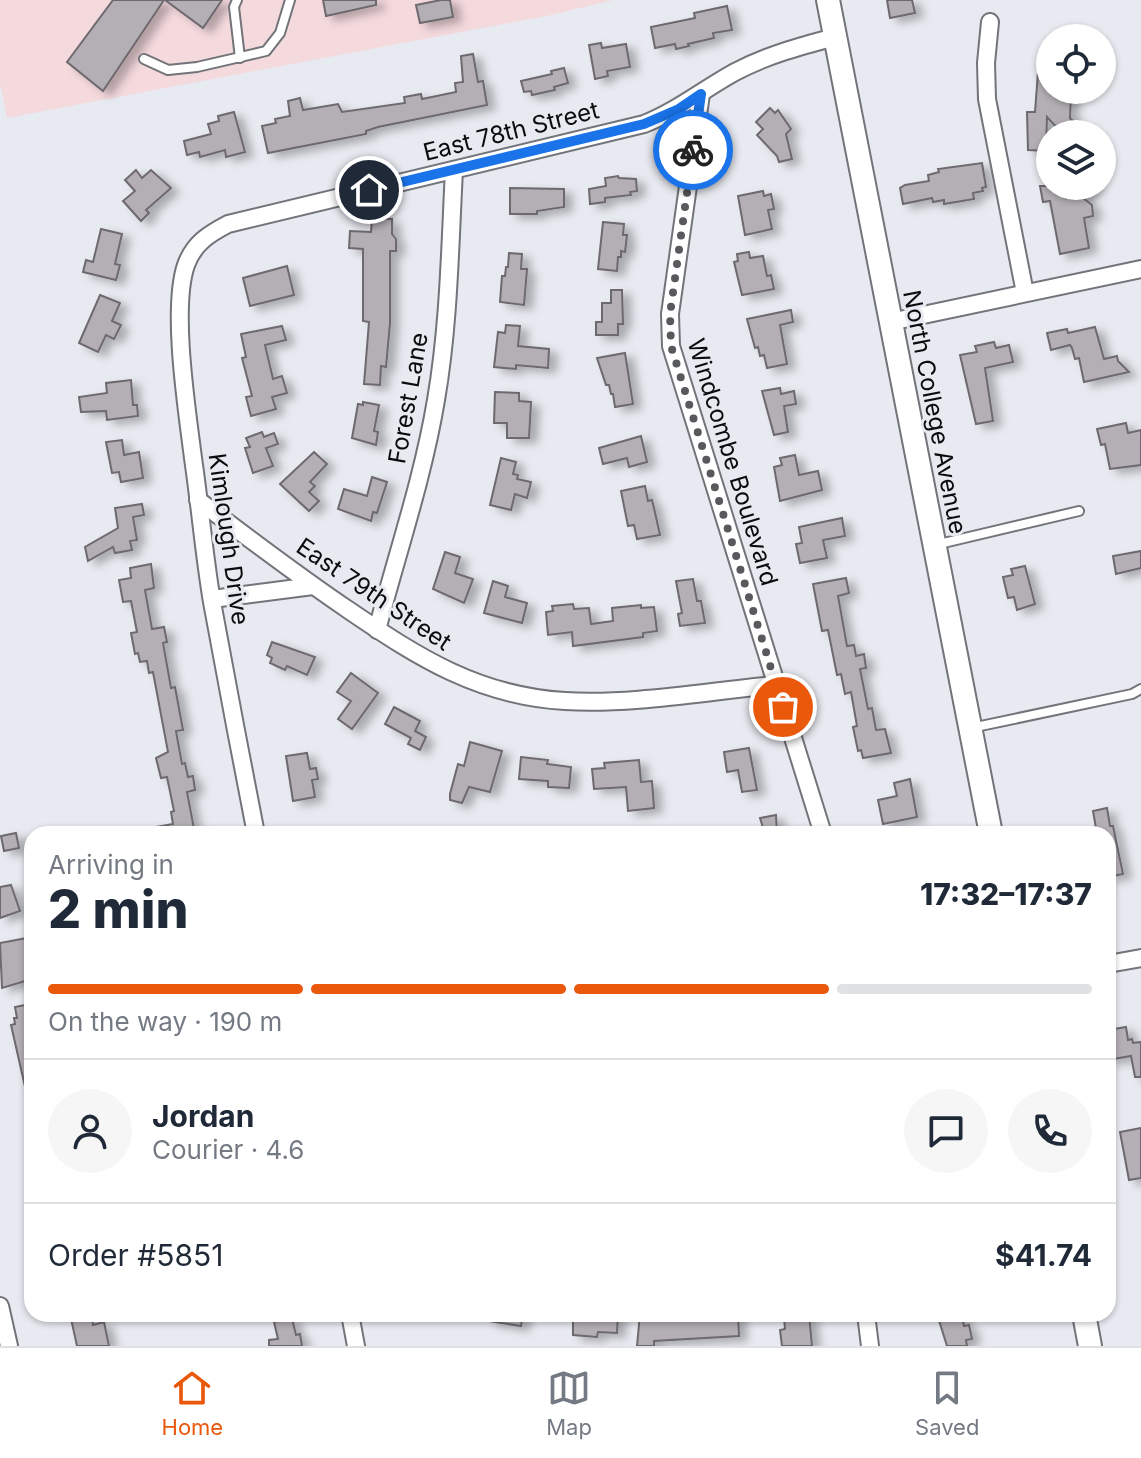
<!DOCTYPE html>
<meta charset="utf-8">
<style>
body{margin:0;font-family:Inter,sans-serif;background:#f6f6f7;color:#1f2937;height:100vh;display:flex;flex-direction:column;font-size:30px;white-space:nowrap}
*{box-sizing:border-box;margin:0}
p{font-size:26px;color:#747a83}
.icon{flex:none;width:44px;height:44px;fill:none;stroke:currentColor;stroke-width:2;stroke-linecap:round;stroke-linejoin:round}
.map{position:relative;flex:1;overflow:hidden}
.side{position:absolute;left:24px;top:826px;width:1092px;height:496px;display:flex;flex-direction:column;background:#fff;border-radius:24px;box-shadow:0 2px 6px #0004}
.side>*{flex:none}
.controls{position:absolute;left:1036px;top:24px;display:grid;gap:16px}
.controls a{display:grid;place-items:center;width:80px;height:80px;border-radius:50%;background:#fff;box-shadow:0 2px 6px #0004;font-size:40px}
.pin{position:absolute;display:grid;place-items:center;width:68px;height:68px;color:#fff;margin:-34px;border:4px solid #fff;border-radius:50%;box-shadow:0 2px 8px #0007}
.courier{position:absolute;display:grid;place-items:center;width:80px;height:80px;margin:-40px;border:6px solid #1a73e8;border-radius:50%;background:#fff;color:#222;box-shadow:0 2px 10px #0007}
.overview em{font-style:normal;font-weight:800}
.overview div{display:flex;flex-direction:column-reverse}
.overview{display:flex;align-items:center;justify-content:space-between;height:136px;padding:0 24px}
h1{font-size:52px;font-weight:800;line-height:60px}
.bar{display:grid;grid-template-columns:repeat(4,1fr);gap:12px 8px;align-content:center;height:96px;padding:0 24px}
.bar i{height:10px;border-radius:6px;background:#e0e1e3}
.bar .current{background:#ea580c}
.bar p{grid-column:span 4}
.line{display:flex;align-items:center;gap:20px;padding:0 24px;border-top:2px solid #e0e1e3}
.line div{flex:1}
.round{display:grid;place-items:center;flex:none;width:84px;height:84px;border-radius:42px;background:#f6f6f7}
.tab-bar{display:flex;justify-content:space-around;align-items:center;height:112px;border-top:2px solid #e0e1e3;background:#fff;font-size:22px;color:#747a83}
.tab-bar a{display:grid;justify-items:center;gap:4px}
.tab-bar .current{color:#ea580c}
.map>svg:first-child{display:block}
.education{fill:#f4d9dd}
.building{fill:#b3afb4;stroke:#6d696e;stroke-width:2;filter:url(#shadow)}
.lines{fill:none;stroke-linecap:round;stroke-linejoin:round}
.lane-casing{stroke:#72747a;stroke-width:12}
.street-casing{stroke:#72747a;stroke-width:20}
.secondary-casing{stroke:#72747a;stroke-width:26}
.lane{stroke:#fff;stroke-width:8}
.street{stroke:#fff;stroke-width:16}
.secondary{stroke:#fff;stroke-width:22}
.done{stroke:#58595d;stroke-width:8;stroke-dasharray:0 14.4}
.route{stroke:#1a73e8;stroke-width:10}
.labels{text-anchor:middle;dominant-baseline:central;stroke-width:6;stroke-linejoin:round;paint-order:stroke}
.street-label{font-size:24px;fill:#0b0b0d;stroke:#e8eaf1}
</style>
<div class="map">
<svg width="1141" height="1346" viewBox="0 0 1141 1346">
<defs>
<filter id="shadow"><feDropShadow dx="8" dy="4.5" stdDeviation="4" flood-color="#0004"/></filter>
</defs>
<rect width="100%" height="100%" fill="#e8eaf1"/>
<polygon class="education" points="0,0 613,0 551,15 7,118 0,83"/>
<g class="building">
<polygon points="113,0 164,0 103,91 67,62"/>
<polygon points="165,0 222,0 203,28"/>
<polygon points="323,0 376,0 376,5 326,16"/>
<polygon points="441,0 450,0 453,17 420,23 416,5"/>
<polygon points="887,0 912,0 915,13 890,18"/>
<polygon points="727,6 732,30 713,33 714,38 688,44 689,46 676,49 675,44 655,48 651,27 695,18 694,13"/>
<polygon points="601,43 602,48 626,44 630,67 607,71 608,76 595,79 589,45"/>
<polygon points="473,54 478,82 483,81 487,105 378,127 366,131 366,134 268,153 262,126 276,123 275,119 290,116 288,101 300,98 303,110 338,104 342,112 405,103 404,97 421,94 422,99 456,92 455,83 463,82 461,56"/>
<polygon points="564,68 568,83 554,87 555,90 532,95 531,91 524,92 521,81 552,74 551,71"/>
<polygon points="1038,72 1050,72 1050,90 1066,90 1066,95 1071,95 1070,118 1073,121 1061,132 1047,117 1046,151 1028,150 1027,112 1035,112"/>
<polygon points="770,108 775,113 778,110 791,129 786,134 792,159 779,162 777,156 757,135 763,129 756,122"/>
<polygon points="234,112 245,152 226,157 225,150 200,157 199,152 187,155 184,141 211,134 208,124 219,121 218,116"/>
<polygon points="982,163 986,187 982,188 983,191 973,193 974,199 944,204 944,200 933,202 932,198 903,204 900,188 905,185 929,181 928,175 939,172 938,169"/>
<polygon points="136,170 142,178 151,170 171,188 146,210 149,213 141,221 123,201 135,191 125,180"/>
<polygon points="618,176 619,178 636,179 637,191 630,192 631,195 605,198 605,202 590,204 589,189 606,186 605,178"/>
<polygon points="1040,186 1064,186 1066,198 1080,186 1096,186 1083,198 1092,205 1093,216 1084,218 1089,248 1060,254 1050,201 1043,202"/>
<polygon points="510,188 564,189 564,207 537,211 537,214 510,214"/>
<polygon points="763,191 764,196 771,194 774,209 768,210 772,229 745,235 738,196"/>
<polygon points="372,218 392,219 392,234 396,239 396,251 390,251 390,323 386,367 381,366 380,385 364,384 369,322 363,321 363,249 349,248 350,231 371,232"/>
<polygon points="603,222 624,224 623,235 627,235 625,252 621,251 621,257 618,257 617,271 598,269"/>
<polygon points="101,229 122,234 115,264 120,265 116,280 83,272 86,260 93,262"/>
<polygon points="749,252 750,258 763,256 767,276 771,275 774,289 742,295 734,262 738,261 737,254"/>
<polygon points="509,253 522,254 521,269 527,269 524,305 500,302 502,276 505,276 506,267 508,267"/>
<polygon points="287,266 294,295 250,306 243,278"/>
<polygon points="611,290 622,290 623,324 618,324 618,335 596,335 596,322 602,322 602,303 611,303"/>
<polygon points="100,295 120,303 112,321 121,325 114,339 106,335 98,352 79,343"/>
<polygon points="791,310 793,322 780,325 787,364 767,368 764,355 760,356 758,347 755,348 747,319"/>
<polygon points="506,325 520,326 518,346 549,349 548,368 516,365 516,369 494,367 498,332 505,333"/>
<polygon points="282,326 286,340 265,345 273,379 282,376 287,393 272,397 276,409 251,416 246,397 252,396 242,358 246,357 241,334"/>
<polygon points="1095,327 1104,359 1117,356 1118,361 1129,372 1084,382 1079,358 1075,359 1072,348 1070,345 1051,350 1047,333 1067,329 1068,333"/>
<polygon points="994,342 996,348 1009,345 1013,362 985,368 993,421 976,424 960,355 977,352 975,346"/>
<polygon points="625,353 633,404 615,407 613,394 611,394 609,385 606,385 597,358"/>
<polygon points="131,380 133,405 137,405 138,416 107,420 106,411 81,412 79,397 107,393 106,383"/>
<polygon points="780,388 781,394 794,391 796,404 784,406 788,432 774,435 762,391"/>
<polygon points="495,392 519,393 519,401 531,402 529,438 507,438 507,423 494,423"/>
<polygon points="363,402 379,405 374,431 378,432 376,445 352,438 358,404 363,405"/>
<polygon points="1126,423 1128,433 1141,430 1141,465 1110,469 1105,444 1101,445 1097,429"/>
<polygon points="262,432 264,437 274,433 278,444 266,448 273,466 253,473 245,448 250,447 246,438"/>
<polygon points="641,436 647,462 629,467 627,458 603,464 599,448"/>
<polygon points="122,440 124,455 139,452 143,478 121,482 119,472 112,473 106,442"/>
<polygon points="314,452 327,464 310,482 315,486 309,492 319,501 309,511 280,484"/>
<polygon points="795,455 799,475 818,471 822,490 780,501 774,467 782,465 780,458"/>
<polygon points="501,458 516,462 513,474 518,475 517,479 531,482 527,498 515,494 511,510 490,505"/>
<polygon points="372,477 387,482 377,513 373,512 371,521 338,509 344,489 367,496"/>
<polygon points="645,486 648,501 652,500 654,508 660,535 637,539 634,525 628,526 621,491"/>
<polygon points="142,504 144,515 133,517 137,540 130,541 132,550 115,553 113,547 88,561 85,547 118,528 115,508"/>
<polygon points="842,518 845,536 823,540 827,558 800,563 796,544 802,543 799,527"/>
<polygon points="1141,551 1141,568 1116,574 1113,556"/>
<polygon points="445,552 460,557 455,573 473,579 464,603 433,589"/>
<polygon points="151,564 154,588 145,590 152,629 164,627 167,642 163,643 171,688 175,687 183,730 176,731 182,764 185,763 188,777 193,776 195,790 187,792 195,834 150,834 150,828 173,824 171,812 174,811 167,777 161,778 156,758 168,752 153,672 149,673 147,661 140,662 138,653 135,654 131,633 137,632 131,601 123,602 119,580 131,578 130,568"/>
<polygon points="1025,566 1035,604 1017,610 1014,597 1008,598 1003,577 1013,575 1011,569"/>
<polygon points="846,578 849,593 838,596 847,646 854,645 856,656 864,654 866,668 860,669 868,709 872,708 876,730 885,729 891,753 863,758 861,750 858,751 853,727 857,726 851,692 845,694 841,674 837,675 828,630 822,631 813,584"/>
<polygon points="693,579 697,601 701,601 705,623 680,626 678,614 682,613 676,581"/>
<polygon points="493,581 508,586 505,597 527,603 522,623 484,613"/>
<polygon points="573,604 574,609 589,608 591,624 613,621 612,608 641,605 641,608 654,607 657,631 643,633 643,637 573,646 572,632 548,635 546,612 553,611 552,606"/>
<polygon points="272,642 315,657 307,675 287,666 285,670 270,663 272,658 267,655"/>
<polygon points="351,673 378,693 352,729 338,719 351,701 337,692"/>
<polygon points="394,707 420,721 415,731 426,737 420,750 408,744 411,738 385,724"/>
<polygon points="470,742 502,751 490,792 469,787 462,803 450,800 450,794 458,764 464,766"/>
<polygon points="749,748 757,790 742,792 738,770 727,772 724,752"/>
<polygon points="307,753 310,769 316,768 318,779 312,780 315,797 293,801 286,756"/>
<polygon points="521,757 548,760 547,764 571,767 569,788 548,787 548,781 519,779"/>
<polygon points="639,760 641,782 652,781 654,808 628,811 626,787 594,789 592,769 605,768 604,763"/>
<polygon points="910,779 917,817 883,824 878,800 897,796 894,783"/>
<polygon points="1107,808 1110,826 1113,826 1123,874 1108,877 1108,834 1097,834 1093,811"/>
<polygon points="776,815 777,834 765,834 760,818"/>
<polygon points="16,833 19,848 4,851 1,836"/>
<polygon points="11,885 20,911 0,918 0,887"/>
<polygon points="27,938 32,963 32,979 2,988 0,943"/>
<polygon points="30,1004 32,1091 26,1091 11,1025 15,1024 14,1018 17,1018 15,1007"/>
<polygon points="1126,1027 1128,1040 1132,1039 1133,1043 1141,1042 1141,1077 1135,1077 1131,1056 1108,1060 1108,1030"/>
<polygon points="1141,1128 1141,1178 1129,1180 1120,1132"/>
<polygon points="70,1314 91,1314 93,1325 104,1322 109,1346 77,1346"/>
<polygon points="489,1314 523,1314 521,1326 488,1321"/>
<polygon points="573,1314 618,1314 617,1333 598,1332 597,1337 573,1335"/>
<polygon points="640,1314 738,1314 739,1336 654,1341 654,1346 637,1346"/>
<polygon points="790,1314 809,1314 812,1346 782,1346 780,1330 785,1329 784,1318 790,1317"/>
<polygon points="937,1314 961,1314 964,1326 969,1325 972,1339 966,1340 967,1346 947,1346"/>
<polygon points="292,1318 296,1335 300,1334 302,1346 269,1346 269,1340 278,1339 274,1322"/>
</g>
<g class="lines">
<defs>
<g id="lane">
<polyline points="237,0 234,7 240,58"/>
<polyline points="144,59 168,70 197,67 266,51 280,33 290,0"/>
<polyline points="935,545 1079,511"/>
<polyline points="971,728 1132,694 1141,689"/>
</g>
<g id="street">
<polyline points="990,22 986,63 987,99 1025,293"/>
<polyline points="701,94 670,314 671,346 823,834"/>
<polyline points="890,322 1141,269"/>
<path d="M 198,500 C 248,538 298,576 350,611 C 419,658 479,696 565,701 C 633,705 708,691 776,685"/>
<polyline points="212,599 313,586"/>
<path d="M 377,630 C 397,554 423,478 436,400 C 449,325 450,246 454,170"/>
<path d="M 256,834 C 241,757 226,679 212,602 C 204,554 200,506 193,458 C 187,410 171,309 186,265 C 194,243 209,234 228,224 L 644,124 C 677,111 704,89 735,72 C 767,55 801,46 835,37"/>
<polyline points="1108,964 1141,958"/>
<polyline points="0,1306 9,1346"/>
<polyline points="350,1314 356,1346"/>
<polyline points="866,1314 870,1346"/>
</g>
<g id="secondary">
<polyline points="828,0 991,834"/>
<polyline points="1084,1314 1090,1346"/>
</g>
</defs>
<use href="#lane" class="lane-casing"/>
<use href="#street" class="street-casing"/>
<use href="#secondary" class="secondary-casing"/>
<use href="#lane" class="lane"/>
<use href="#street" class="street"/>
<use href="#secondary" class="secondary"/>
</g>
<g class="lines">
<polyline class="done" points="693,150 670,314 671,346 783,707"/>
<polyline class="route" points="369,190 644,124 679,109 701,94 693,150"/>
</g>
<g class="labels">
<g class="street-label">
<text transform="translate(511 131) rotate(-14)">East 78th Street</text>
<text transform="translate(408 398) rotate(-80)">Forest Lane</text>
<text transform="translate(935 412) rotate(79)">North College Avenue</text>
<text transform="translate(733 462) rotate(73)">Windcombe Boulevard</text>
<text transform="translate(229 539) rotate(82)">Kimlough Drive</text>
<text transform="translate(374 594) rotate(34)">East 79th Street</text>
</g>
</g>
</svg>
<div class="controls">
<a><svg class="icon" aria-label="locate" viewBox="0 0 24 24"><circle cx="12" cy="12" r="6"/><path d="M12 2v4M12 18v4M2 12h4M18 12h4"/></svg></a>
<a><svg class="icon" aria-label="layers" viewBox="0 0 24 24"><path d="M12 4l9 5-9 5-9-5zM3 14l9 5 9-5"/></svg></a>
</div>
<div class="pin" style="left:783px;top:707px;background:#ea580c"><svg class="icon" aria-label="bag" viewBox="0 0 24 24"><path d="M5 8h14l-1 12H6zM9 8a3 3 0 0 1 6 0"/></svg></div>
<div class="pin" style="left:369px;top:190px;background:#1f2937"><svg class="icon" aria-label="home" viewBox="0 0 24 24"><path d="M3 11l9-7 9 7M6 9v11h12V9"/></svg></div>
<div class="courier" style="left:693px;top:150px"><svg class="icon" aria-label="bike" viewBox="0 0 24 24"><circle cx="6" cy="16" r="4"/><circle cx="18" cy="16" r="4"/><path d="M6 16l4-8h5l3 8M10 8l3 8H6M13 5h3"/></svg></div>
<section class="side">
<div class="overview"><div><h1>2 min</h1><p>Arriving in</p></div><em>17:32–17:37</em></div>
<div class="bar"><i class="current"></i><i class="current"></i><i class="current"></i><i></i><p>On the way · 190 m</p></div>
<div class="line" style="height:144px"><a class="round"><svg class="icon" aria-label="person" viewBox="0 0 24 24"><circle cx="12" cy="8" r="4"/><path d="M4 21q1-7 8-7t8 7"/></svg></a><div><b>Jordan</b><p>Courier · 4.6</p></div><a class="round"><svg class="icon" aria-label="chat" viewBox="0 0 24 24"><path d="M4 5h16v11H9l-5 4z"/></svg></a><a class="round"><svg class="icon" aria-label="phone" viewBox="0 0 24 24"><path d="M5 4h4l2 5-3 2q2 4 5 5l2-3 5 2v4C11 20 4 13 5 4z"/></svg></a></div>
<div class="line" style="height:104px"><div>Order #5851</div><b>$41.74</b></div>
</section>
</div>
<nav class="tab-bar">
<a class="current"><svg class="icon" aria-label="home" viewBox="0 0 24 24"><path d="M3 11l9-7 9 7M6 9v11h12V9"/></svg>Home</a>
<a><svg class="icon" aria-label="map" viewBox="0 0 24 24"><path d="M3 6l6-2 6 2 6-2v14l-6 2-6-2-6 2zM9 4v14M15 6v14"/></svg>Map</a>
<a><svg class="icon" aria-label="saved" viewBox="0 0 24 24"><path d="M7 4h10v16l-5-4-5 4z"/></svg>Saved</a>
</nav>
